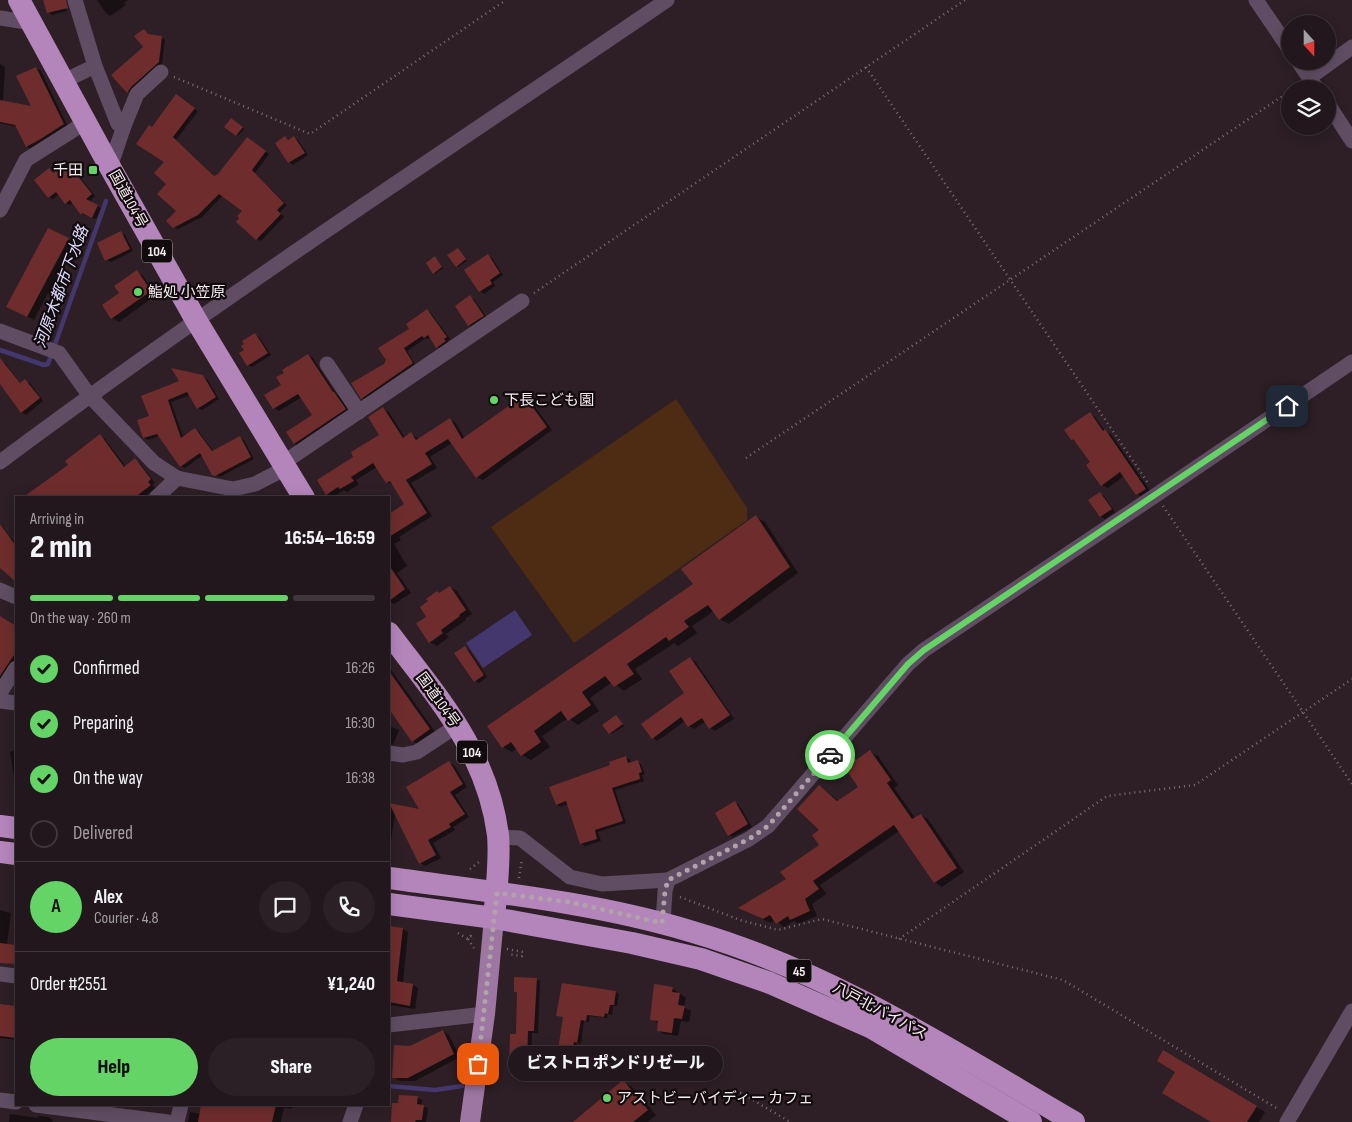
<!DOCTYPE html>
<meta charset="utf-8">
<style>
body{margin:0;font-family:"Sofia Sans Condensed","Noto Sans JP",sans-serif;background:#2a2025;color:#f1f3f6;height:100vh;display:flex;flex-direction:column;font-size:19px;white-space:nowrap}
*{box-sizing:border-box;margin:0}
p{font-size:16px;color:#a29fa3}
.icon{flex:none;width:28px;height:28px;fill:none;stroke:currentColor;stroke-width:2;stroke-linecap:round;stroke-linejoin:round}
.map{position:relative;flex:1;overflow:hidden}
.side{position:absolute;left:15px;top:496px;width:375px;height:610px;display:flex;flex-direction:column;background:#22171c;border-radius:0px;box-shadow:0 2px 12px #0003,0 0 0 1px #3f363b}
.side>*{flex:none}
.needle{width:32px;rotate:159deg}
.tools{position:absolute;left:1281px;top:15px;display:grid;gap:10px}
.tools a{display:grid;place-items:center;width:55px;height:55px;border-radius:50%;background:#22171c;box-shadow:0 2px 12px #0003,0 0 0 1px #3f363b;font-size:25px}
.pin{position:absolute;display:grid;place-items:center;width:42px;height:42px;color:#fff;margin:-21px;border-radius:10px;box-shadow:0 2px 8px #0006}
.courier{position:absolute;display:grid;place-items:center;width:50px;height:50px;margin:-25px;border:4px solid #65d467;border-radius:50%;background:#fff;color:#222;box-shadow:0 1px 6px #0007}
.bubble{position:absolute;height:35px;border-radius:18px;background:#22171c;box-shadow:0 2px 12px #0003,0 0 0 1px #3f363b;font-size:16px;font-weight:800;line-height:35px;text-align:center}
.overview em{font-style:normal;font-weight:800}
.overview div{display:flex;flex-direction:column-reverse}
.overview{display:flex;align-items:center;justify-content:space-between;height:85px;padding:0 15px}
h1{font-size:32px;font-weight:800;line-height:38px}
.bar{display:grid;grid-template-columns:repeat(4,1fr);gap:8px 5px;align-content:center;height:60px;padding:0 15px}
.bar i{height:6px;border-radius:4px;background:#3f363b}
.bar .selected{background:#65d467}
.bar p{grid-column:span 4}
.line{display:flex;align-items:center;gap:12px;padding:0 15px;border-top:1px solid #3f363b}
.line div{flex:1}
.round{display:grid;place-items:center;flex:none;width:52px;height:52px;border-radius:26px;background:#2a2025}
ol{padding:0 15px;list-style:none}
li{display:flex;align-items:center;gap:15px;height:55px}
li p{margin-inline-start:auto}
li .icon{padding:5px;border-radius:50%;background:#65d467;color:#111;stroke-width:4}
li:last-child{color:#a29fa3}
li i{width:28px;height:28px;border:2px solid #3f363b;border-radius:50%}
.cta{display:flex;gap:10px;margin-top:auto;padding:10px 15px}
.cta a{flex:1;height:58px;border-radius:30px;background:#65d467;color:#111;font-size:20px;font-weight:800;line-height:58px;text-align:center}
.cta a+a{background:#2a2025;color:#f1f3f6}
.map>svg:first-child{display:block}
.green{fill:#4e2c14}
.water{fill:#44376e}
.shadow{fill:#0007}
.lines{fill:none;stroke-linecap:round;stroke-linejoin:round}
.stream{stroke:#44376e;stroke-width:4.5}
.building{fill:#6e2d2c}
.path{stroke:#7c7075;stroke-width:2.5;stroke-dasharray:1 4;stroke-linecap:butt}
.minor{stroke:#604d63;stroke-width:15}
.major{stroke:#9d76a2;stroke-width:20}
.highway{stroke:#b485bb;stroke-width:22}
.done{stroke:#b0a4a9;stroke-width:5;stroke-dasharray:0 9}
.route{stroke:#65d467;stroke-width:6}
.poi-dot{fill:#65d467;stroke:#110b0d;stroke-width:2}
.labels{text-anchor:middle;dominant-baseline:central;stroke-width:4.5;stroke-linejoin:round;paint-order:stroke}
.shield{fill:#110b0d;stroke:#b1a8ac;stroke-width:1}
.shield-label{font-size:14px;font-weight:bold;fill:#f6ecf0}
.poi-label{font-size:15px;fill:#f6ecf0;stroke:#110b0d;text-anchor:start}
.street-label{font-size:15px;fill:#f6ecf0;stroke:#110b0d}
.water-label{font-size:16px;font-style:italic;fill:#e0dbff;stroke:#110b0d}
</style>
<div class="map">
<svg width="1352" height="1122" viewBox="0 0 1352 1122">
<rect width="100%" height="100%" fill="#2d1f25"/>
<polygon class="green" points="676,399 747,508 747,520 574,643 491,527"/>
<polygon class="water" points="515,610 532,635 483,668 466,643"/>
<g class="shadow">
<polygon points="46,0 62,0 67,11 52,15 48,12"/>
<polygon points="97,0 128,0 124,3 126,5 110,16 106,13"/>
<polygon points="144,30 150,36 165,39 162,64 134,89 131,94 113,75 144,48"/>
<polygon points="0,64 5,67 3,102 33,108 36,68 41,71 68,127 31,149 26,146 17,127 0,123"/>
<polygon points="180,98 198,111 176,140 215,177 251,141 269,154 255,173 287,205 280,212 284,217 261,241 257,239 244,211 223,195 202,217 178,229 174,227 177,211 168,184 166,161 152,128"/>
<polygon points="231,119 244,129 238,136 226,127"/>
<polygon points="285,138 290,140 294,138 298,140 308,155 293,165 289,162"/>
<polygon points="67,163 70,165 95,196 89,202 101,208 96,219 82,214 73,202 70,205 66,203 59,194 53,199 49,197 56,178"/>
<polygon points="49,229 74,243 34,320 8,306"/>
<polygon points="121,233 125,235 133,251 111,262 106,260"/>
<polygon points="458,249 467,261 458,267 456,266"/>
<polygon points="488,256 492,258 503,275 493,282 495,286 484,294 480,291"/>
<polygon points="437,259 443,268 435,274 434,273"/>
<polygon points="137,272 143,276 156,295 119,322 112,318 120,293"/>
<polygon points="470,297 474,299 487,318 473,328 469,325"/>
<polygon points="427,311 431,313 450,339 447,341 449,343 441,349 437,347 431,337 428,339 426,338 407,351 416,366 366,400 362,398 384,364"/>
<polygon points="255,335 259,337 271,355 252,367 248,365 245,351"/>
<polygon points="308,355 313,358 336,394 339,396 350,412 299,446 294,444 313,416 302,397 279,411 274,408 266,396 283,385"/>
<polygon points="2,361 6,364 21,384 25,381 30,383 43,401 26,415 21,412 0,383 0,363"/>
<polygon points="202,376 207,379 219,399 202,410 198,408 190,395 171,402 183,437 195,429 199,432 214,452 240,438 244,440 254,459 220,477 213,474 203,455 185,468 181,466 160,436 148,440 144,437 151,417 143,397"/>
<polygon points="524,396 530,400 552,430 483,480 477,477 452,443 430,457 437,468 411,483 432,516 399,537 401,540 394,544 407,566 397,573 411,593 394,604 389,601 389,524 393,522 389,515 406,504 394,485 387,482 377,467 356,480 359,484 347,492 344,490 333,497 327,494 355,457 381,435 383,408 389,412 405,438 411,434 419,439 450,420 456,423 465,439"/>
<polygon points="1090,414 1095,417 1105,431 1111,434 1151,492 1143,498 1137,494 1124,476 1108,488 1102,485 1091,463 1077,443 1072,440"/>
<polygon points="100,436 105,439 126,467 135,460 140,463 155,483 152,485 155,488 143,498 26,498 70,465"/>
<polygon points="1100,493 1104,496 1115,512 1105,519 1101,517 1090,500"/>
<polygon points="756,517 765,522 798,573 729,624 720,619 714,611 692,626 697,633 678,646 674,643 635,669 642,679 624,691 612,682 590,698 599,711 578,725 568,718 542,736 550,747 531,760 522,755 517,749 512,752 503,747 488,726 694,585"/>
<polygon points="0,524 16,544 16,581 0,566"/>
<polygon points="450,587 457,591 472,614 465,619 466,620 446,634 449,637 437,646 430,642 428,617 441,594"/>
<polygon points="0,617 16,627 16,670 0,685"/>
<polygon points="465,648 469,650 487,677 479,683 475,681"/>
<polygon points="690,658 695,661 734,719 715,731 710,728 706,721 694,729 689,726 685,721 657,741 653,738 685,694"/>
<polygon points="389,669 392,671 436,733 419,745 413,741 389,707"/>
<polygon points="616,716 624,726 611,734 610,733"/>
<polygon points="389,726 399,730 393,745 389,744"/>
<polygon points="16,750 16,792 10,752"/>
<polygon points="870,752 878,756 898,785 894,788 916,819 921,815 928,819 964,872 942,887 934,882 899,831 820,885 826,894 812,904 817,916 798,924 794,921 784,927 775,920 771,923 747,912 787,880 821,845 819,786 839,801 859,787 853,758 858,761"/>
<polygon points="626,757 630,760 631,764 637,762 641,764 645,774 642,775 644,781 615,790 626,823 598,832 601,841 585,846 581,843 568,804 561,807 557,805 611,766"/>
<polygon points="449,763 454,765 467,787 455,795 469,817 453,827 455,830 433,843 441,858 425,866 420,863 395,815 391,840 389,840 389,805 422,810"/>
<polygon points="735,803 739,805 752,827 733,837 729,835"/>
<polygon points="0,910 11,913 7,945 16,946 16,964 0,960"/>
<polygon points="389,928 403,929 408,932 403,983 413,985 418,988 415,1009 389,1005"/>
<polygon points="536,979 540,981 538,1033 532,1033 531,1068 515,1068 511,1066 517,1036 518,993 515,991"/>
<polygon points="672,988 686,998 684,1007 691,1011 689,1022 681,1021 678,1036 664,1034 658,1030 659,1023 651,1019"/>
<polygon points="616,992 619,994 617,1006 613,1006 612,1015 608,1014 607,1018 590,1016 589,1022 584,1021 581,1044 577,1043 575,1053 559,1049 564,1018 558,1015"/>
<polygon points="0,1005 16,1007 16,1040 0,1038"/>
<polygon points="443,1031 449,1035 460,1057 415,1081 400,1081 393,1077"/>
<polygon points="1164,1052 1265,1112 1259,1122 1213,1122"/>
<polygon points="623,1082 632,1087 656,1115 648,1122 575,1122"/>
<polygon points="418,1098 422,1100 421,1106 428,1108 426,1122 392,1122 399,1104"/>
<polygon points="203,1105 292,1105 291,1109 284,1107 281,1122 188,1122 190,1112 201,1114"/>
<polygon points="10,1114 38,1118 38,1116 48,1117 53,1120 52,1122 9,1122"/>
</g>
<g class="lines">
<g class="stream">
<polyline points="0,350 44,365 48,364 106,201"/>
<polyline points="389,1086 435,1090 462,1086"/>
</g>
</g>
<g class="building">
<polygon points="43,0 66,0 68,8 47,13"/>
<polygon points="144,29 148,34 162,36 159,62 131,87 127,93 111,75 143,47 134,36"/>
<polygon points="36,67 64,124 39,140 26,147 15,125 0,122 0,100 31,106 16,76"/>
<polygon points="176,94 195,108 173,137 198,161 197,162 198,161 214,176 218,174 247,137 266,151 252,170 284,203 277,210 281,214 256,240 236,222 239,218 237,216 242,211 219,194 198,215 173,228 166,221 176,211 157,194 166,184 154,173 164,162 136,144 149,125 152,127"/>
<polygon points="231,118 243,127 236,136 224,127"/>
<polygon points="285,136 288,140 294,136 305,153 288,163 275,143"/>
<polygon points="66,161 92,194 86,199 98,205 92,218 82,213 81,215 70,200 65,204 56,192 48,198 34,180 49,168 53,173"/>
<polygon points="48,228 69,238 27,317 6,307"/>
<polygon points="121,231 130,249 105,261 97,243"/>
<polygon points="458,248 466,259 456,267 447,255"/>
<polygon points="488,254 500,273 490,280 492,284 479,292 464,270"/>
<polygon points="435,256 442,267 433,274 426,263"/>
<polygon points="137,270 151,291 111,319 102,305 119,293 114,286"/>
<polygon points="470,295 484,316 468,326 455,306"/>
<polygon points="427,309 447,337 444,339 446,341 436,348 428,335 424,338 422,336 404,348 413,363 361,399 351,383 384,364 386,360 378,348 409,329 406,324"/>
<polygon points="255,333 268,353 247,366 239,353 244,350 241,346 244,344 242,341"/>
<polygon points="308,354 333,392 334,392 346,409 294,444 286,432 312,415 298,394 273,409 264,395 281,385 276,377 284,373 282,370"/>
<polygon points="0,358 20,383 25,379 40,398 21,413 0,384"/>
<polygon points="171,368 203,375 216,397 197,409 187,392 168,400 181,438 195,428 212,451 240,436 251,457 215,476 212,475 200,453 180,467 157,434 143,438 137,420 149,416 141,396 179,381"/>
<polygon points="524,395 547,427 476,478 448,439 425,453 432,464 406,480 427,513 389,537 389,514 404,504 390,481 386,483 373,463 351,477 354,481 340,489 338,487 326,495 317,480 353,457 351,452 379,435 368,417 383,407 403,438 411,432 416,440 450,418 462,439"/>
<polygon points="1090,412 1103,431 1105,429 1146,489 1136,495 1120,472 1101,486 1086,465 1090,462 1073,439 1072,441 1064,430"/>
<polygon points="100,434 124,467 135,458 151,479 148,482 151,485 134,498 22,498 68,465 65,461"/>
<polygon points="1100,492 1112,509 1100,517 1088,500"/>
<polygon points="756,515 790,567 719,620 708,605 684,621 689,627 669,641 666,637 627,664 634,674 614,687 605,676 582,692 591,705 568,721 561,711 534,731 541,742 521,756 511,742 502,748 487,726 693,584 681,569"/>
<polygon points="0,524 16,546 16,582 0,568"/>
<polygon points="389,565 405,589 389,601"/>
<polygon points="450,586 466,610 459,615 460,616 441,630 443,633 429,643 416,623 426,617 420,607 428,601 426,599 437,591 439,593"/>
<polygon points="0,616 16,626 16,652 0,676"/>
<polygon points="465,646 484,675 474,682 454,653"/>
<polygon points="690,657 730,715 709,729 702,718 688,727 681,717 652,739 641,724 684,693 669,671"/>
<polygon points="389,671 430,729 412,742 389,709"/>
<polygon points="616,715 623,724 609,734 602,725"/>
<polygon points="870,750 891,780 887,783 912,819 921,814 957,868 934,883 894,825 813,881 819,889 805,899 810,911 790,920 788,916 776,924 770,915 763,919 738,908 786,879 780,872 819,845 812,835 819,830 797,809 819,785 837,801 858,787 842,764 853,756 856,760"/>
<polygon points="626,756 628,763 638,760 642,772 639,773 640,779 612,788 623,821 595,830 597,839 580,844 566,801 556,805 549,787 610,765 609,762"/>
<polygon points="449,761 463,784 450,792 465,814 449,824 451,827 428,840 436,855 419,864 389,803 419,809 406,787"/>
<polygon points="735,801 748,824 728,836 715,813"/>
<polygon points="389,926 403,928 397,981 413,984 410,1006 389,1002"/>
<polygon points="0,943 16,945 16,964 0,963"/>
<polygon points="514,977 537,978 534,1031 528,1031 527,1067 509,1066 510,1034 516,1034 517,992 514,992"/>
<polygon points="562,983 616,991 614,1005 610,1005 608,1014 605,1013 604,1017 587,1015 586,1021 581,1020 577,1043 574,1042 572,1052 558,1050 563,1017 556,1016"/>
<polygon points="654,984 673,987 672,992 680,993 678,1005 685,1006 682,1019 674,1018 672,1033 657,1031 658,1021 650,1020"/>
<polygon points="0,1004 16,1006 16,1038 0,1036"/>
<polygon points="443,1030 454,1054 408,1078 392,1078 394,1045 410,1046"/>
<polygon points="1163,1050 1257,1106 1247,1122 1211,1122 1162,1093 1175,1072 1157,1061"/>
<polygon points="623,1080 648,1110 633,1122 573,1122"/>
<polygon points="399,1095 418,1096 417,1104 424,1105 422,1120 416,1120 415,1122 391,1122 392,1103 398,1103"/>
<polygon points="201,1105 276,1105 272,1122 198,1122"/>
</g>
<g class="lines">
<g class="path">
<polyline points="866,67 1148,483"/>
<polyline points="174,77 310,134 506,0"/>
<polyline points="534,293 965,0"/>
<polyline points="746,458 1290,91"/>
<polyline points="1163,506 1352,784"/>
<polyline points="470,869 479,862"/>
<polyline points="519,878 522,859"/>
<polyline points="680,897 740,920 778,930 822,919 1063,980 1278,1109"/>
<polyline points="458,933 468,939 471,936 474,939"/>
<polyline points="468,939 474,948"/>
<polyline points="899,939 1107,796 1195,785 1352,679"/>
<polyline points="507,949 523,952 522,956 508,954"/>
<polyline points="736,1090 790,1122"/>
</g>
<g class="minor">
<polyline points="75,0 95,66 118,124 124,126"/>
<polyline points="1256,0 1290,50"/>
<polyline points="0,18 32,23"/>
<polyline points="1298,61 1317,89"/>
<polyline points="1309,78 1352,47"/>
<polyline points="64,81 95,66"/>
<polyline points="1328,104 1352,141"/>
<polyline points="110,167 124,126 137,94 161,72"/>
<polyline points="0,210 26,160 86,122"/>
<polyline points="0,331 59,353 89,395 154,463 177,478 233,489 255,484 286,468"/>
<polyline points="327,364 359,412"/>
<path d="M 0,462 C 217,300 444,152 667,0"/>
<polyline points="283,463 522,301"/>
<polyline points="156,498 177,478"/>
<polyline points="0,590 16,597"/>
<polyline points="0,693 16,668"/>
<polyline points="0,701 16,703"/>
<polyline points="389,753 403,755 417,752 458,725"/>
<polyline points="498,837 520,838 570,877 602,884 668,880"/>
<polyline points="663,923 665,891 668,880 749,839 768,826 908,664 924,650 1156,495 1352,362"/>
<polyline points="0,974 16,976"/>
<polyline points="389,1025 485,1014"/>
<polyline points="0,1100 16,1102"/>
<polyline points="36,1105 168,1122"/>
<polyline points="177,1122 181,1105"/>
<polyline points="350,1122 356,1105"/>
<polyline points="1287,1122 1352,1011"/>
</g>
<polyline class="major" points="470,1122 485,1014 494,918"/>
<g class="highway">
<polyline points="19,0 110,167 196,320 304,498"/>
<path d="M 389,633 C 437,697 487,751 498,835 C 500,856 497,886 495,907"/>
<polyline points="0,826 16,828"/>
<polyline points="0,852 16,854"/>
<path d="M 389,878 C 491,892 594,902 693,932 C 831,972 952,1051 1074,1122"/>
<polyline points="389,904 494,918 632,943 701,959 770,983 872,1028 1031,1122"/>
</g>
</g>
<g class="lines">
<polyline class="done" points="478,1064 497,893 570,902 662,923 665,891 668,880 749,839 768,826 830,755"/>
<polyline class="route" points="830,755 908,664 924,650 1287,406"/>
</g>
<g class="poi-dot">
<rect x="88" y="165" width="10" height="10" rx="2.5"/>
<circle cx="138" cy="292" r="5"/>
<circle cx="494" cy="400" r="5"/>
<circle cx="607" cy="1098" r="5"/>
</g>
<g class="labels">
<g class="shield">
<rect x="142" y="239.5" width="30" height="23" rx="4"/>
<rect x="457" y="740.5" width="30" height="23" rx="4"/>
<rect x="786.5" y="959.5" width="25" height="23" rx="4"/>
</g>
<g class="shield-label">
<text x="157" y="251">104</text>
<text x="472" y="752">104</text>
<text x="799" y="971">45</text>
</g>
<g class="poi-label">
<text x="83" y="170" text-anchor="end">千田</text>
<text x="148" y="292">鮨処 小笠原</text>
<text x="504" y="400">下長こども園</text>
<text x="617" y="1098">アストビーバイディー カフェ</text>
</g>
<g class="street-label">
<text transform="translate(128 199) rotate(61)">国道104号</text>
<text transform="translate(438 700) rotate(54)">国道104号</text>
<text transform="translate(880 1011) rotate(28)">八戸北バイパス</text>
</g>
<g class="water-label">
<text transform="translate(62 287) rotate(-70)">河原木都市下水路</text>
</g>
</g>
</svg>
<div class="tools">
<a><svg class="needle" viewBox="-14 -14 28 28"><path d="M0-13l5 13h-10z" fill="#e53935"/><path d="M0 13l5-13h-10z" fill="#a29fa3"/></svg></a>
<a><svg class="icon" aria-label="layers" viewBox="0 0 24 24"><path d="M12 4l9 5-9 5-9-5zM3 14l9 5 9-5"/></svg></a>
</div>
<div class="pin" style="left:478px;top:1064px;background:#ea580c"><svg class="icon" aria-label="bag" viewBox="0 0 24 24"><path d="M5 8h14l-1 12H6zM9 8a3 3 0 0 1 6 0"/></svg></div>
<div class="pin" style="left:1287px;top:406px;background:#1f2937"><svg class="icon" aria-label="home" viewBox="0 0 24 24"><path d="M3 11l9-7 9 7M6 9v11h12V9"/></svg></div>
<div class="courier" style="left:830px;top:755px"><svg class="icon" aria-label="car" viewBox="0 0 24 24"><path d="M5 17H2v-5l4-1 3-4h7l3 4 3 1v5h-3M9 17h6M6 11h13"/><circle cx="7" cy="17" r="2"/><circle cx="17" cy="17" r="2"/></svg></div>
<div class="bubble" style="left:508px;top:1046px;width:215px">ビストロ ポンドリゼール</div>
<section class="side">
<div class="overview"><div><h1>2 min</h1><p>Arriving in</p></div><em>16:54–16:59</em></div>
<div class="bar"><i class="selected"></i><i class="selected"></i><i class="selected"></i><i></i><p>On the way · 260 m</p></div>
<ol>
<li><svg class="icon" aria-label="check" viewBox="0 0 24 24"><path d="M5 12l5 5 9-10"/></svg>Confirmed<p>16:26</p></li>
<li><svg class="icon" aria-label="check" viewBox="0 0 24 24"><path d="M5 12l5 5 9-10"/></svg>Preparing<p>16:30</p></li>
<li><svg class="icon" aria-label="check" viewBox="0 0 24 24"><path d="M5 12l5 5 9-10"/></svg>On the way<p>16:38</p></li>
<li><i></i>Delivered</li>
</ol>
<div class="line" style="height:90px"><b class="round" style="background:#65d467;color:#111">A</b><div><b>Alex</b><p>Courier · 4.8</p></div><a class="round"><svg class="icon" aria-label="chat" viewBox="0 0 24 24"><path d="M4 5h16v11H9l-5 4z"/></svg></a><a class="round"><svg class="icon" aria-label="phone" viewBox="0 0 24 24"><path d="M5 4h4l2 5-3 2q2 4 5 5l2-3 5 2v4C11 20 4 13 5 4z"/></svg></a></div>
<div class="line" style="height:65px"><div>Order #2551</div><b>¥1,240</b></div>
<div class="cta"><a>Help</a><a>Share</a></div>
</section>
</div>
